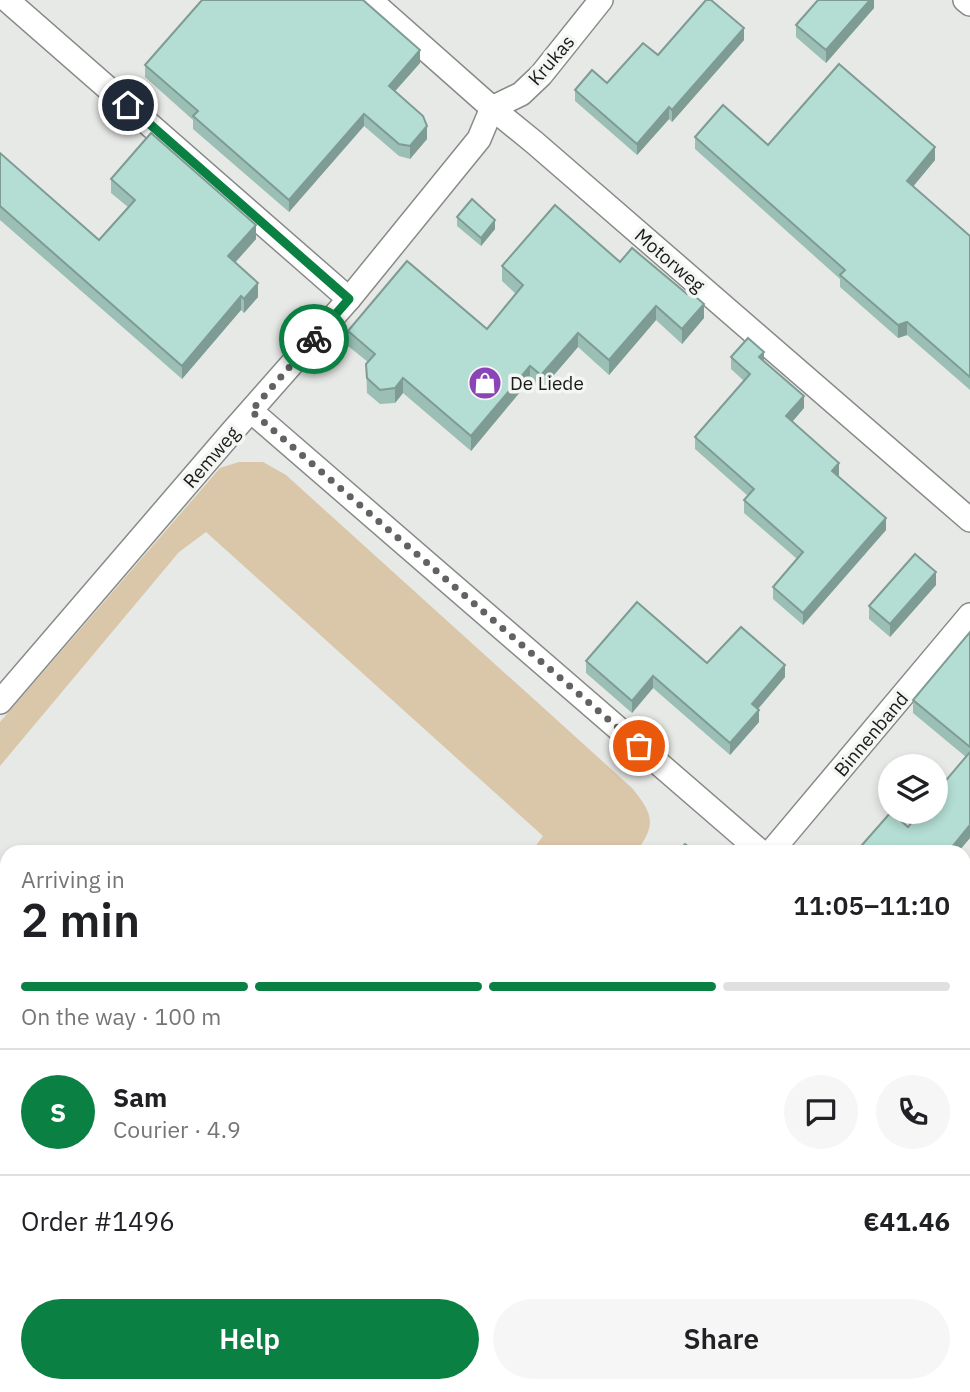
<!DOCTYPE html>
<meta charset="utf-8">
<style>
body{margin:0;font-family:"IBM Plex Sans",sans-serif;background:#f6f6f6;color:#202124;height:100vh;display:flex;flex-direction:column;font-size:26px;white-space:nowrap}
*{box-sizing:border-box;margin:0}
p{font-size:23px;color:#757577}
.icon{flex:none;width:38px;height:38px;fill:none;stroke:currentColor;stroke-width:2;stroke-linecap:round;stroke-linejoin:round}
.map{position:relative;flex:1;overflow:hidden}
.sheet{position:absolute;left:0px;top:845px;width:971px;height:548px;display:flex;flex-direction:column;background:#fff;border-radius:21px 21px 0 0;box-shadow:0 4px 10px #0003}
.sheet>*{flex:none}
.controls{position:absolute;left:878px;top:754px;display:grid;gap:14px}
.controls a{display:grid;place-items:center;width:70px;height:70px;border-radius:50%;background:#fff;box-shadow:0 4px 10px #0003;font-size:35px}
.pin{position:absolute;display:grid;place-items:center;width:60px;height:60px;color:#fff;margin:-30px;border:4px solid #fff;border-radius:50%;box-shadow:0 2px 7px #0007}
.courier{position:absolute;display:grid;place-items:center;width:70px;height:70px;margin:-35px;border:5px solid #0b8043;border-radius:50%;background:#fff;color:#222;box-shadow:0 2px 9px #0007}
.head em{font-style:normal;font-weight:600}
.head div{display:flex;flex-direction:column-reverse}
.head{display:flex;align-items:center;justify-content:space-between;height:119px;padding:0 21px}
h1{font-size:46px;font-weight:600;line-height:52px}
.bar{display:grid;grid-template-columns:repeat(4,1fr);gap:10px 7px;align-content:center;height:84px;padding:0 21px}
.bar i{height:9px;border-radius:5px;background:#e0e0e0}
.bar .active{background:#0b8043}
.bar p{grid-column:span 4}
.line{display:flex;align-items:center;gap:18px;padding:0 21px;border-top:2px solid #e0e0e0}
.line div{flex:1}
.round{display:grid;place-items:center;flex:none;width:74px;height:74px;border-radius:37px;background:#f6f6f6}
.primary-button{display:flex;gap:14px;margin-top:auto;padding:14px 21px}
.primary-button a{flex:1;height:80px;border-radius:42px;background:#0b8043;color:#fff;font-size:28px;font-weight:600;line-height:80px;text-align:center}
.primary-button a+a{background:#f6f6f6;color:#202124}
.map>svg:first-child{display:block}
.green{fill:#dac6a8}
.water{fill:#a5d0d8;stroke:#7b9a9f;stroke-width:2}
.lines{fill:none;stroke-linecap:round;stroke-linejoin:round}
.minor-casing{stroke:#888a88;stroke-width:26}
.minor{stroke:#fff;stroke-width:23}
.wall{fill:#9bbfb5}
.shaded-wall{fill:#7e9b94}
.building{fill:#b4ded3;stroke:#7e9b94;stroke-width:2}
.done{stroke:#626361;stroke-width:7;stroke-dasharray:0 12.6}
.route{stroke:#0b8043;stroke-width:9}
.labels{text-anchor:middle;dominant-baseline:central;stroke-width:7;stroke-linejoin:round;paint-order:stroke}
.street-label{font-size:19px;fill:#1a1b1a;stroke:#f4f6f4}
.poi-label{font-size:19px;fill:#1a1b1a;stroke:#f4f6f4;text-anchor:start}
</style>
<div class="map">
<svg width="970" height="1392" viewBox="0 0 970 1392">
<rect width="100%" height="100%" fill="#e7e9e6"/>
<g class="green">
<path d="M 239,462 L 263,462 L 286,475 L 632,788 C 653,814 657,824 636,852 L 531,852 L 543,836 L 206,532 L 179,552 L 0,766 L 0,722 L 220,468 Z"/>
<polygon points="970,1237 970,1392 835,1392 840,1386 964,1386 964,1244"/>
<polygon points="645,1386 784,1386 791,1392 652,1392"/>
</g>
<polygon class="water" points="0,1369 7,1375 7,1386 19,1386 26,1392 9,1392 0,1384"/>
<g class="lines">
<defs>
<g id="minor">
<polyline points="7,0 349,299"/>
<polyline points="370,0 492,108 535,143 970,520"/>
<polyline points="965,0 970,4"/>
<polyline points="492,108 521,94 541,75 601,0"/>
<polyline points="251,411 761,852"/>
<polyline points="0,702 231,433 349,299 479,139 492,108"/>
<polyline points="771,852 970,615"/>
<polyline points="0,1331 7,1337"/>
<polyline points="62,1386 69,1392"/>
</g>
</defs>
<use href="#minor" class="minor-casing"/>
<use href="#minor" class="minor"/>
</g>
<g class="wall">
<polygon points="870,0 874,0 874,8 826,63 796,37 796,25"/>
<polygon points="744,40 672,122 669,119 637,155 575,101 575,90 607,83 658,55"/>
<polygon points="420,63 395,91 427,139 410,159 399,156 364,126 289,212 193,129 193,120 145,77 145,65"/>
<polygon points="695,137 768,145 935,160 913,186 970,236 970,390 907,335 898,338 840,287 840,279 695,149"/>
<polygon points="0,153 99,240 128,207 111,193 111,179 256,239 235,263 258,297 244,313 241,310 182,379 0,220"/>
<polygon points="457,217 495,229 481,246 457,226"/>
<polygon points="620,262 704,318 682,344 656,320 609,375 578,347 541,390 530,380 471,451 403,393 395,403 380,404 367,393 366,364 368,362 348,346 348,331 487,329 516,294 502,281 502,266"/>
<polygon points="731,357 764,362 804,408 792,422 839,475 838,476 886,530 803,625 773,599 773,587 797,559 744,513 744,500 748,496 695,449 695,437 744,381 731,369"/>
<polygon points="936,585 890,637 869,619 869,606"/>
<polygon points="970,632 970,838 958,852 862,852 862,845 908,827 966,757 913,713 913,700"/>
<polygon points="586,661 707,663 785,677 758,709 759,722 730,755 653,688 632,713 586,673"/>
</g>
<g class="shaded-wall">
<polygon points="870,0 874,0 874,8 826,63 826,50"/>
<polygon points="744,28 744,40 672,122 672,110"/>
<polygon points="420,50 420,63 389,98 389,86"/>
<polygon points="669,107 669,119 637,155 637,144"/>
<polygon points="364,114 364,126 289,212 289,200"/>
<polygon points="427,126 427,139 410,159 410,146"/>
<polygon points="935,147 935,160 907,194 907,181"/>
<polygon points="495,220 495,229 481,246 481,238"/>
<polygon points="256,225 256,239 228,270 228,256"/>
<polygon points="258,283 258,297 244,313 244,299"/>
<polygon points="241,296 241,310 182,379 182,366"/>
<polygon points="704,304 704,318 682,344 682,329"/>
<polygon points="656,306 656,320 609,375 609,360"/>
<polygon points="907,322 907,335 898,338 898,325"/>
<polygon points="578,333 578,347 541,390 541,375"/>
<polygon points="764,352 764,364 759,357"/>
<polygon points="530,366 530,380 471,451 471,436"/>
<polygon points="403,378 403,393 395,403 395,388"/>
<polygon points="804,396 804,408 786,429 786,416"/>
<polygon points="839,463 839,475 832,483 832,471"/>
<polygon points="886,518 886,530 803,625 803,613"/>
<polygon points="936,572 936,585 890,637 890,624"/>
<polygon points="785,665 785,677 752,716 752,704"/>
<polygon points="653,676 653,688 632,713 632,701"/>
<polygon points="759,710 759,722 730,755 730,743"/>
<polygon points="970,825 970,838 958,852 948,852"/>
<polygon points="970,1189 970,1202 964,1209 964,1196"/>
</g>
<g class="building">
<polygon points="202,0 363,0 420,50 389,86 423,116 427,126 410,146 399,144 364,114 289,200 193,116 198,111 145,65"/>
<polygon points="706,0 711,0 744,28 672,110 669,107 637,144 575,90 592,70 607,83 643,43 658,55"/>
<polygon points="818,0 870,0 826,50 796,25"/>
<polygon points="839,64 935,147 907,181 970,236 970,377 907,322 898,325 840,275 845,270 695,137 723,105 768,145"/>
<polygon points="151,133 256,225 228,256 258,283 244,299 241,296 182,366 0,206 0,153 99,240 135,200 111,179"/>
<polygon points="472,199 495,220 481,238 457,217"/>
<polygon points="555,205 620,262 632,248 687,294 689,291 704,304 682,329 656,306 609,360 578,333 541,375 530,366 471,436 403,378 395,388 380,390 367,378 366,364 375,354 348,331 407,261 487,329 523,285 502,266"/>
<polygon points="748,338 764,352 759,357 804,396 786,416 839,463 832,471 886,518 803,613 773,587 803,552 744,500 754,489 695,437 750,374 731,357"/>
<polygon points="915,554 936,572 890,624 869,606"/>
<polygon points="637,602 707,663 741,627 785,665 752,704 759,710 730,743 653,676 632,701 586,661"/>
<polygon points="970,632 970,747 913,700"/>
<polygon points="970,752 970,825 948,852 870,852 862,845 891,812 908,827 920,812 936,812 936,792"/>
<polygon points="685,844 695,852 677,852"/>
<polygon points="964,1020 970,1026 970,1189 964,1196"/>
<polygon points="229,1386 345,1386 352,1392 223,1392"/>
<polygon points="399,1386 406,1392 394,1392"/>
<polygon points="529,1386 654,1386 661,1392 524,1392"/>
</g>
<g class="lines">
<polyline class="done" points="314,339 251,411 639,746"/>
<polyline class="route" points="128,105 349,299 314,339"/>
</g>
<defs>
<symbol id="shop-disc" viewBox="-11 -11 22 22"><circle r="9.5" fill="#8a44b7" stroke="#f4f6f4"/><path d="M-5-2.5h2.3a2.7 3.5 0 0 1 5.4 0H5L5.5 6h-11ZM-1.5-2.5h3a1.5 2.3 0 0 0-3 0Z" fill="#fff"/></symbol>
</defs>
<g fill-rule="evenodd">
<use href="#shop-disc" x="466" y="364" width="38" height="38"/>
</g>
<g class="labels">
<g class="street-label">
<text transform="translate(551 60) rotate(-49)">Krukas</text>
<text transform="translate(670 260) rotate(41)">Motorweg</text>
<text transform="translate(211 457) rotate(-49)">Remweg</text>
<text transform="translate(871 734) rotate(-50)">Binnenband</text>
</g>
<g class="poi-label">
<text x="510" y="383">De Liede</text>
</g>
</g>
</svg>
<div class="controls">
<a><svg class="icon" aria-label="layers" viewBox="0 0 24 24"><path d="M12 4l9 5-9 5-9-5zM3 14l9 5 9-5"/></svg></a>
</div>
<div class="pin" style="left:639px;top:746px;background:#ea580c"><svg class="icon" aria-label="bag" viewBox="0 0 24 24"><path d="M5 8h14l-1 12H6zM9 8a3 3 0 0 1 6 0"/></svg></div>
<div class="pin" style="left:128px;top:105px;background:#1f2937"><svg class="icon" aria-label="home" viewBox="0 0 24 24"><path d="M3 11l9-7 9 7M6 9v11h12V9"/></svg></div>
<div class="courier" style="left:314px;top:339px"><svg class="icon" aria-label="bike" viewBox="0 0 24 24"><circle cx="6" cy="16" r="4"/><circle cx="18" cy="16" r="4"/><path d="M6 16l4-8h5l3 8M10 8l3 8H6M13 5h3"/></svg></div>
<section class="sheet">
<div class="head"><div><h1>2 min</h1><p>Arriving in</p></div><em>11:05–11:10</em></div>
<div class="bar"><i class="active"></i><i class="active"></i><i class="active"></i><i></i><p>On the way · 100 m</p></div>
<div class="line" style="height:126px"><b class="round" style="background:#0b8043;color:#fff">S</b><div><b>Sam</b><p>Courier · 4.9</p></div><a class="round"><svg class="icon" aria-label="chat" viewBox="0 0 24 24"><path d="M4 5h16v11H9l-5 4z"/></svg></a><a class="round"><svg class="icon" aria-label="phone" viewBox="0 0 24 24"><path d="M5 4h4l2 5-3 2q2 4 5 5l2-3 5 2v4C11 20 4 13 5 4z"/></svg></a></div>
<div class="line" style="height:91px"><div>Order #1496</div><b>€41.46</b></div>
<div class="primary-button"><a>Help</a><a>Share</a></div>
</section>
</div>
